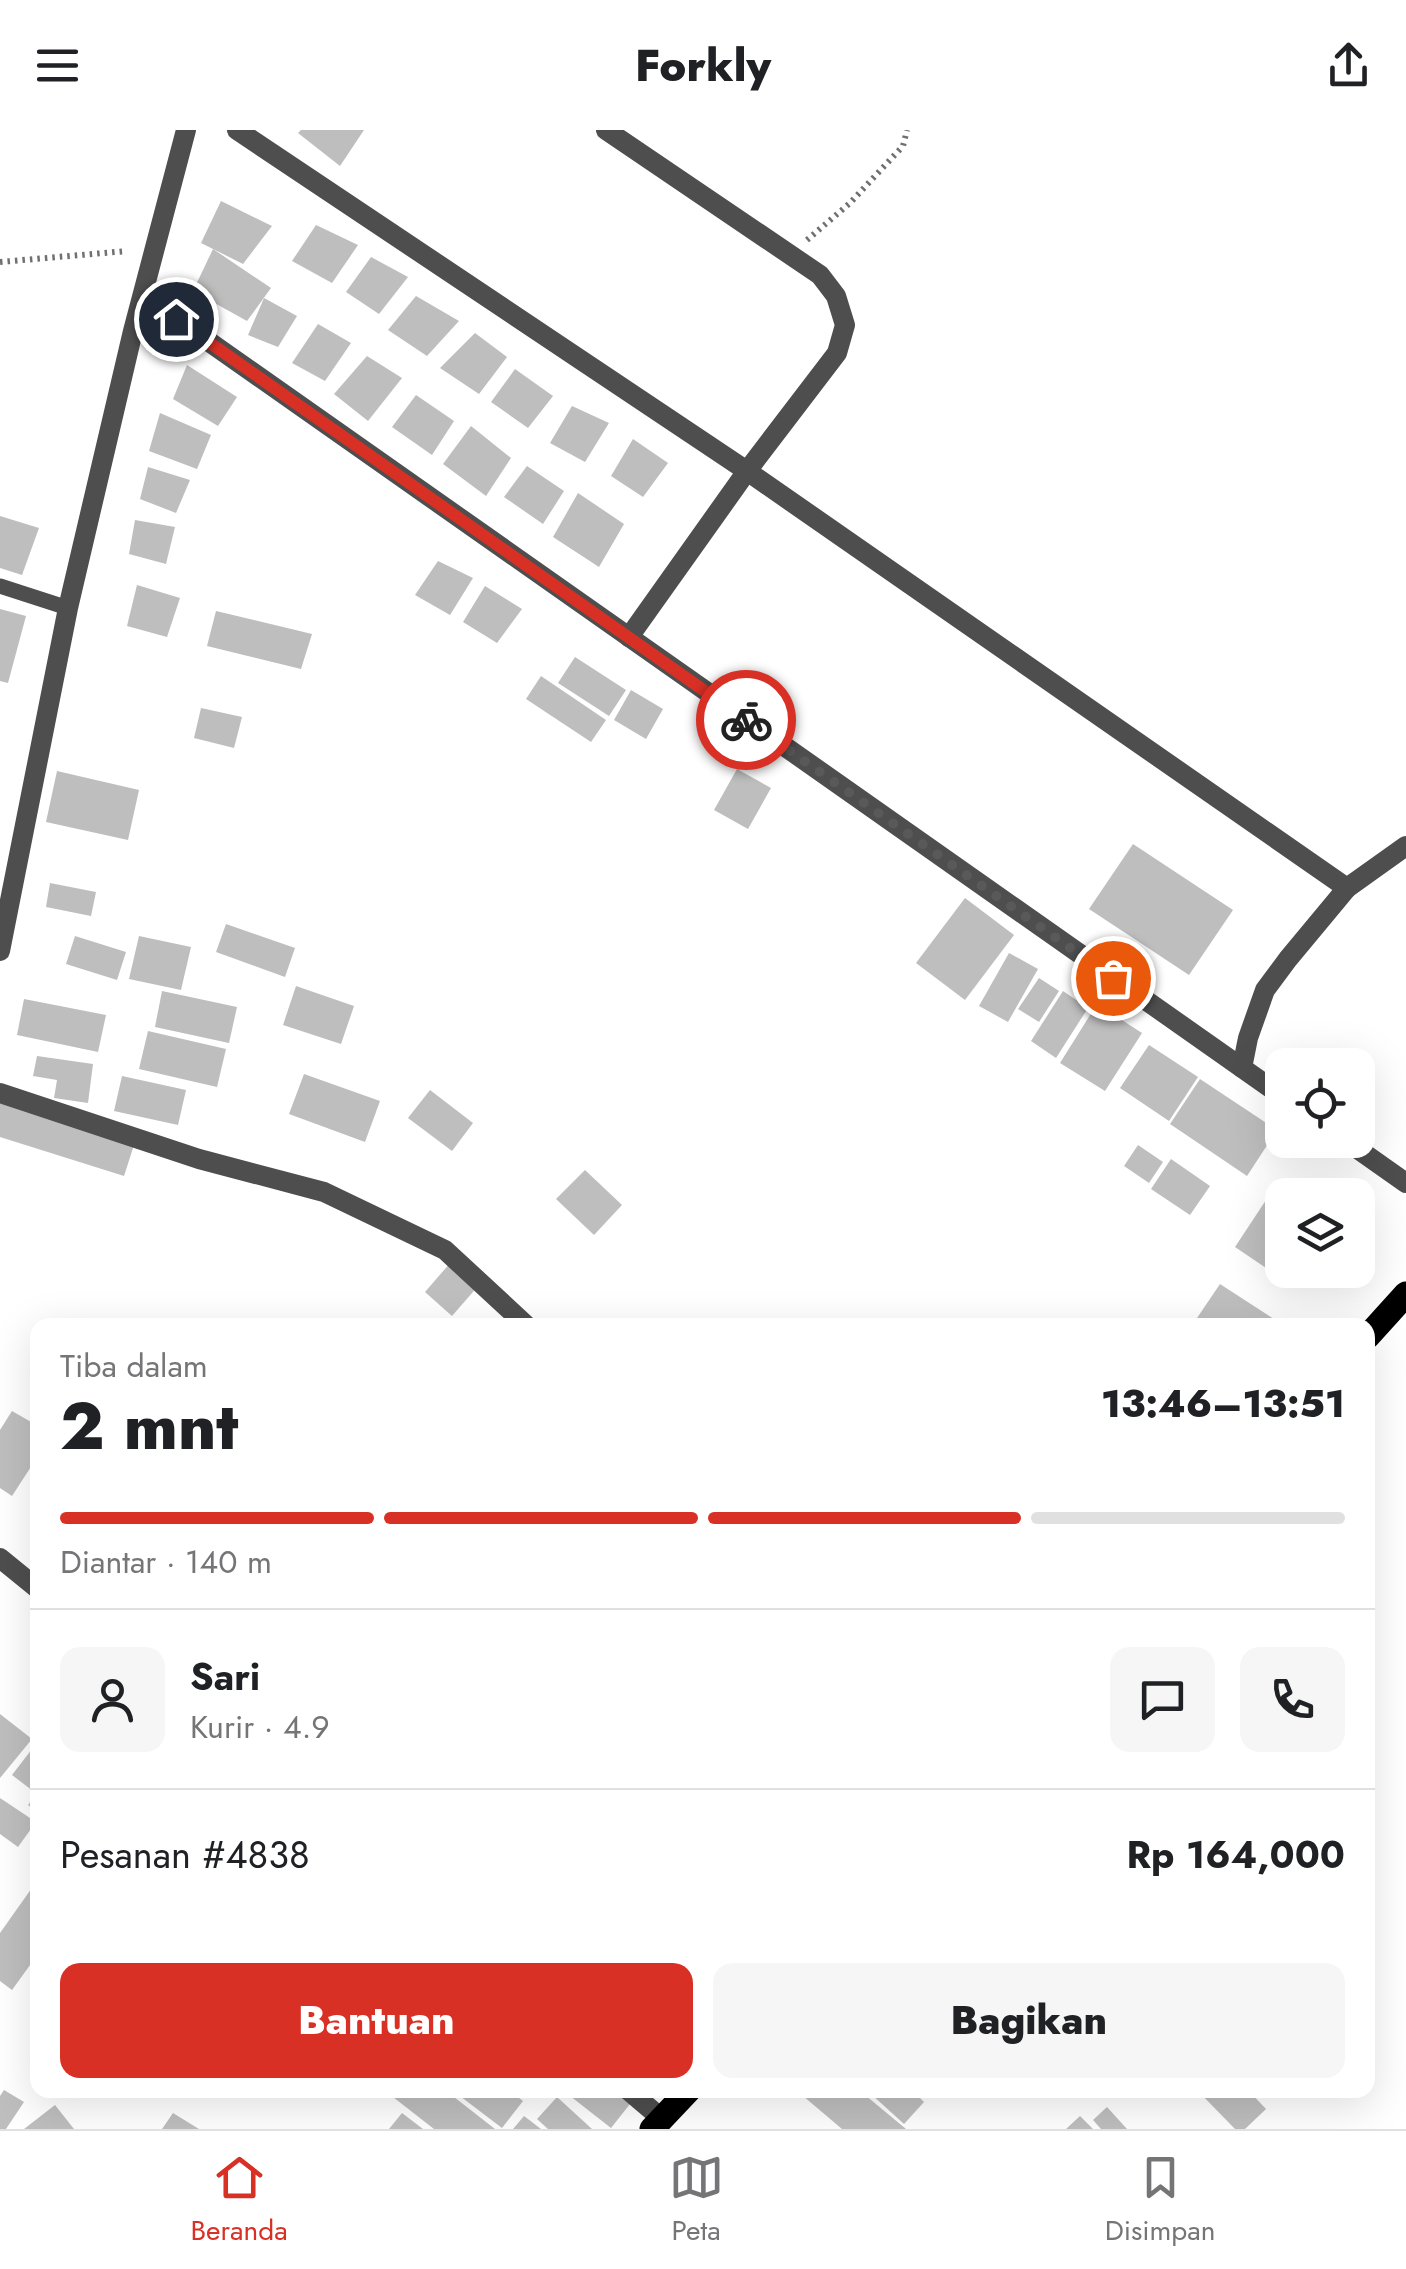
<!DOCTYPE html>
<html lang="id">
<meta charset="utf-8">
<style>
body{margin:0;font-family:Jost,sans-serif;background:#f6f6f6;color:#202124;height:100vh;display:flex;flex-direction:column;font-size:38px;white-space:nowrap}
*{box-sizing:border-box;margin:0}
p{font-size:32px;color:#757577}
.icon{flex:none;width:55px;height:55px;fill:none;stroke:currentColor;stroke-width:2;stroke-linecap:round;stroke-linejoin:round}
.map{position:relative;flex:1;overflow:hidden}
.drawer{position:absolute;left:30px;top:1188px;width:1345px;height:780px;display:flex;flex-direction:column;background:#fff;border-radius:20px;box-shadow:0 10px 40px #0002}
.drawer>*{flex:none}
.tools{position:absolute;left:1265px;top:918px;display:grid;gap:20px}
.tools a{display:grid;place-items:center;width:110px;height:110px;border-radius:20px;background:#fff;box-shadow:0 10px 40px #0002;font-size:50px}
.pin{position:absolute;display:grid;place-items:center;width:85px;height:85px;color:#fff;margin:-42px;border:5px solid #fff;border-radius:50%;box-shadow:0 2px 10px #0007}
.courier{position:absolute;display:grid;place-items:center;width:100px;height:100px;margin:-50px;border:8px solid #d93025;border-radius:50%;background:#fff;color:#222;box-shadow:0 2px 12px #0007}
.summary em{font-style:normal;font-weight:800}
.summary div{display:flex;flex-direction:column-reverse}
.summary{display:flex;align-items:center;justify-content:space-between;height:170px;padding:0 30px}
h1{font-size:65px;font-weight:800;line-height:75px}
.bar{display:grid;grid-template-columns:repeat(4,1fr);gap:15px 10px;align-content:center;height:120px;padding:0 30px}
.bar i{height:12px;border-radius:8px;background:#e0e0e0}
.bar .current{background:#d93025}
.bar p{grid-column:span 4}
.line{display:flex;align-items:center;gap:25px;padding:0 30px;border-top:2px solid #e0e0e0}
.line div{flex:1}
.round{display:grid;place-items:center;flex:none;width:105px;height:105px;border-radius:20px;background:#f6f6f6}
.button{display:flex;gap:20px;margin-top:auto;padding:20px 30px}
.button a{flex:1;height:115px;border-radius:20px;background:#d93025;color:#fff;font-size:40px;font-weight:800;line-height:115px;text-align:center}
.button a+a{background:#f6f6f6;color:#202124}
header{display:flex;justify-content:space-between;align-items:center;height:130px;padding:0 30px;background:#fff;font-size:45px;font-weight:800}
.dock{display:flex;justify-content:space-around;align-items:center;height:140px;border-top:2px solid #e0e0e0;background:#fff;font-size:28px;color:#757577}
.dock a{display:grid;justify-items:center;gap:5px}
.dock .current{color:#d93025}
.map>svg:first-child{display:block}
.building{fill:#bebebe}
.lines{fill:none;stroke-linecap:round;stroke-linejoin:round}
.path{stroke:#707070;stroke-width:6;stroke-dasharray:2.5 5;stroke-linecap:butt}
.service{stroke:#4e4e4e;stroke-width:15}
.minor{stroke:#4e4e4e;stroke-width:20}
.primary{stroke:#000;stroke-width:25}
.done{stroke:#595959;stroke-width:10;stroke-dasharray:0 18}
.route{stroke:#d93025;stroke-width:12}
</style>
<header><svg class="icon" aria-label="menu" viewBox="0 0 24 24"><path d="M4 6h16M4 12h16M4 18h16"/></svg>Forkly<svg class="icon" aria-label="share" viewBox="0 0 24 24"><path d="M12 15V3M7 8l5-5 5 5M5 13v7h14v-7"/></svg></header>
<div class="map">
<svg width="1406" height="1999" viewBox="0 0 1406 1999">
<rect width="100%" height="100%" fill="#fff"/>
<g class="building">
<polygon points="301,0 364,0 340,36 298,3"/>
<polygon points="221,71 272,96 243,134 201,113"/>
<polygon points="316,95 358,115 332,153 292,131"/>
<polygon points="213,119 271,158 247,191 193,161"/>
<polygon points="371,127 408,147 379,184 346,162"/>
<polygon points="416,166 459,191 427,226 388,200"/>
<polygon points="264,168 297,186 278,217 248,205"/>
<polygon points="318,194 351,213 325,251 292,233"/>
<polygon points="475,203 507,227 479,264 440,238"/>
<polygon points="367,226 402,248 368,291 334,264"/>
<polygon points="187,235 237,267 218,296 173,269"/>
<polygon points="515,239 553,266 528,298 491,272"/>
<polygon points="416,265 454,291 432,325 392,297"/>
<polygon points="572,276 609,293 585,332 550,313"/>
<polygon points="160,283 211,305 197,339 149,321"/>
<polygon points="471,296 511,328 486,366 443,334"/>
<polygon points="633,309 668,333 643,367 611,346"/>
<polygon points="527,336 564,361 543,394 504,367"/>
<polygon points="148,337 190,350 176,383 140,369"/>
<polygon points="578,363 624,394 599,437 553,407"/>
<polygon points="0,386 39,398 22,445 0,438"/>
<polygon points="135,390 175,397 166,434 129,424"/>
<polygon points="438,431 473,448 450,485 415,465"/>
<polygon points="137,455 180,468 167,507 127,496"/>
<polygon points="485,456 522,479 497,513 463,492"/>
<polygon points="0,479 26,486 8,553 0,551"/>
<polygon points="216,481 312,504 301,539 207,516"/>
<polygon points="575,527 626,560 609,586 558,553"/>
<polygon points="541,546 606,590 591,612 526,569"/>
<polygon points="631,560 663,579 646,609 614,590"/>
<polygon points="201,578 242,587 234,618 194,608"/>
<polygon points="737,639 771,658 748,699 714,680"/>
<polygon points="57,641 139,660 128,710 46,692"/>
<polygon points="1133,714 1233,780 1189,845 1089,779"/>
<polygon points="50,753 96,762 91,786 46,777"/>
<polygon points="965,768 1014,805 965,870 916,833"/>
<polygon points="226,794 295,818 285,847 216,822"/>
<polygon points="75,806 126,822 117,850 66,834"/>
<polygon points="139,806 191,817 181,860 129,849"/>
<polygon points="1009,823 1038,839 1008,892 979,876"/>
<polygon points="1039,848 1059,861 1039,892 1018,879"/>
<polygon points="296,856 354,876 341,914 283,895"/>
<polygon points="162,861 237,877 229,913 155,897"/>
<polygon points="1063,861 1088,878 1056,928 1031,911"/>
<polygon points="24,869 106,885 98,922 17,905"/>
<polygon points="1097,874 1142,903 1105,961 1060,933"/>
<polygon points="148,901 226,919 217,957 139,939"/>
<polygon points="1149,915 1198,947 1169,991 1120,958"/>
<polygon points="37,926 93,934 88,973 54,968 57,950 33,946"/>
<polygon points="304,944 380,971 365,1012 289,984"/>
<polygon points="122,946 186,960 178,995 114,981"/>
<polygon points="1200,949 1277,1000 1247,1046 1170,994"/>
<polygon points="430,960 473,993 452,1021 408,988"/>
<polygon points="0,969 135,1012 124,1046 0,1007"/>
<polygon points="1138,1015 1163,1032 1149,1053 1124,1036"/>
<polygon points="1171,1029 1210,1056 1190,1085 1151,1059"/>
<polygon points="585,1040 622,1075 594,1105 556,1069"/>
<polygon points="1268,1067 1282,1077 1282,1140 1300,1140 1290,1154 1235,1117"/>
<polygon points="451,1132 479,1155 452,1186 425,1162"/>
<polygon points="1220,1154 1283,1195 1208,1195 1197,1188"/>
<polygon points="12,1281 38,1296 38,1326 12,1366 0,1358 0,1300"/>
<polygon points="0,1584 32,1609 0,1648"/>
<polygon points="32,1619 38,1624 38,1683 28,1675 37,1664 12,1645"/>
<polygon points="0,1668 36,1692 18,1717 0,1704"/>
<polygon points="34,1755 38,1757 38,1805 33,1812 38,1815 38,1824 12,1860 0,1851 0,1803"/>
<polygon points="4,1960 24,1972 6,1999 0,1999 0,1966"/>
<polygon points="384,1960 445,1960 495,1999 434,1999"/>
<polygon points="452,1960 509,1960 523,1971 502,1998"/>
<polygon points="567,1960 611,1960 630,1974 611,1998 565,1962"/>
<polygon points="796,1960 859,1960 906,1999 842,1999"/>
<polygon points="872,1960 912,1960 924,1972 904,1994 870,1963"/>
<polygon points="1197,1960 1248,1960 1266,1979 1245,1999 1235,1999"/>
<polygon points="557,1967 592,1999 548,1999 537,1989"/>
<polygon points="55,1975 74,1999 24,1999"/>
<polygon points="1107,1977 1127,1999 1101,1999 1093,1990"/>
<polygon points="173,1983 199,1999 162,1999"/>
<polygon points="402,1983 423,1999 389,1999"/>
<polygon points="524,1986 541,1999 513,1999"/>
<polygon points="1080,1986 1093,1999 1066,1999"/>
</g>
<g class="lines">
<g class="path">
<polyline points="807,110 850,73 903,16 907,0"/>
<polyline points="0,132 127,121"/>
</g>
<polyline class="service" points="0,456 68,478"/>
<g class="minor">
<polyline points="237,0 747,341 1347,758 1406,716"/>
<polyline points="606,0 820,145 836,166 845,195 837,223 747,341 629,507"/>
<polyline points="144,166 1282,966"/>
<polyline points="0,821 68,478 133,201 186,0"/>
<polyline points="1242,938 1248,908 1265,860 1288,829 1347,758"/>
<polyline points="0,963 199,1029 324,1062 445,1120 526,1195"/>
<polyline points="1345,1010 1406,1053"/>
<polyline points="0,1428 38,1459"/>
<polyline points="628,1960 661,1988"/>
</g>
<g class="primary">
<polyline points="1368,1206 1406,1164"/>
<polyline points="652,1999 689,1960"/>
</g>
</g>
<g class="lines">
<polyline class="done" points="746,590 1113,848"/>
<polyline class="route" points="176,189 746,590"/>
</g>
</svg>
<div class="tools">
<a><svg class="icon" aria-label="locate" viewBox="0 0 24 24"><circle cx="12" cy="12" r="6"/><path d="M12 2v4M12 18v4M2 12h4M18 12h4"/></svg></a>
<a><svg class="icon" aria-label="layers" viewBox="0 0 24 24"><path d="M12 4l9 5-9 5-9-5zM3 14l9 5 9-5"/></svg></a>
</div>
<div class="pin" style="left:1113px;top:848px;background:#ea580c"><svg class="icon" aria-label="bag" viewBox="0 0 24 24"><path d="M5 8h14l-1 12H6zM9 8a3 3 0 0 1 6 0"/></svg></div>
<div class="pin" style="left:176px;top:189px;background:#1f2937"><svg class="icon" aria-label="home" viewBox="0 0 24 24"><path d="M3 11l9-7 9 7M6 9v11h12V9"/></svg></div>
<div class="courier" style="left:746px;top:590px"><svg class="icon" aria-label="bike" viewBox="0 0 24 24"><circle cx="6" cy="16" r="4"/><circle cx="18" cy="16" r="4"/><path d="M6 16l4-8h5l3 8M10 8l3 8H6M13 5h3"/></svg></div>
<section class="drawer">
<div class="summary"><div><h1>2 mnt</h1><p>Tiba dalam</p></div><em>13:46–13:51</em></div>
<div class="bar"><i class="current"></i><i class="current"></i><i class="current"></i><i></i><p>Diantar · 140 m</p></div>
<div class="line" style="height:180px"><a class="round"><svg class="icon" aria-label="person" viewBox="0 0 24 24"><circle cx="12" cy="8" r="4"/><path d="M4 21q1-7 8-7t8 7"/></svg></a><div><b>Sari</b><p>Kurir · 4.9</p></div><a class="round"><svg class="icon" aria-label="chat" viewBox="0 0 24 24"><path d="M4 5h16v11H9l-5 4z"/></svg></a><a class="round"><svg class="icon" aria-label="phone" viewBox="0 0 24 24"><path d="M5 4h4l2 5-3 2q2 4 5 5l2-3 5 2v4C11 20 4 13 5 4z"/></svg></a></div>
<div class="line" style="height:130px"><div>Pesanan #4838</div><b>Rp 164,000</b></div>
<div class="button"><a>Bantuan</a><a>Bagikan</a></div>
</section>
</div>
<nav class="dock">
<a class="current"><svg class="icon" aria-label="home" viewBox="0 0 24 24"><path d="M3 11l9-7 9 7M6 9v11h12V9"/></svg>Beranda</a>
<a><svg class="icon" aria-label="map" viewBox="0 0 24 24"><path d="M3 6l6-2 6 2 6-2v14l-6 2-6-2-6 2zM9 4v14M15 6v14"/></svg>Peta</a>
<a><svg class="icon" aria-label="saved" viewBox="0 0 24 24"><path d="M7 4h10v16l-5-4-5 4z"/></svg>Disimpan</a>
</nav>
